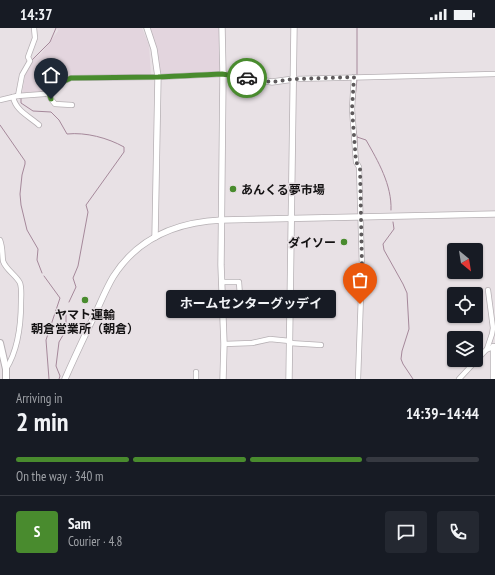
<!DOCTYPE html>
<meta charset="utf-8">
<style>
body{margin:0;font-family:"PT Sans Narrow","Noto Sans JP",sans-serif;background:#242831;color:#f1f3f6;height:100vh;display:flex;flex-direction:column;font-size:15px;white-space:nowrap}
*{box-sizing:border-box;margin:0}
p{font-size:13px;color:#9ea1a6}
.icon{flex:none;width:22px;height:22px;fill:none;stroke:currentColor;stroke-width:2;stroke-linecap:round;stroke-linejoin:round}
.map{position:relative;height:351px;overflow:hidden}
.side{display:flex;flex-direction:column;background:#171b24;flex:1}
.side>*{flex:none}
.needle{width:26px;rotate:150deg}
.buttons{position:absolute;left:447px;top:215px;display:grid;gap:8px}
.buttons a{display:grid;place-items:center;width:36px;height:36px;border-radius:4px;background:#171b24;box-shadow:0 1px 3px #0004;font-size:20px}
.pin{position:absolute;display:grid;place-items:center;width:34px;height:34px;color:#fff;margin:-41px -17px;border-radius:50% 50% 50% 0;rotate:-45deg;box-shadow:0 0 4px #0007}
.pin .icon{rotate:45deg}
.courier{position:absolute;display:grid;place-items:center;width:40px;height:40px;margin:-20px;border:3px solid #498b2e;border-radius:50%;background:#fff;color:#222;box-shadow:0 1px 5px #0007}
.bubble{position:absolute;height:28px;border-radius:4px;background:#171b24;box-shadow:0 1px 3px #0004;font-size:13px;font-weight:700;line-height:28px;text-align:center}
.overview em{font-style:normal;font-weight:700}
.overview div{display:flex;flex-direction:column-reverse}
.overview{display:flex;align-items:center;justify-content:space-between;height:68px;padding:0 16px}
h1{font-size:26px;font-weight:700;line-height:30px}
.bar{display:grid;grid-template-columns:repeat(4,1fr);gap:6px 4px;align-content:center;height:48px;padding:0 16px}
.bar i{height:5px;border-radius:3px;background:#363941}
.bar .selected{background:#498b2e}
.bar p{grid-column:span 4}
.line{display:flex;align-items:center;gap:10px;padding:0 16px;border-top:1px solid #363941}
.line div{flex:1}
.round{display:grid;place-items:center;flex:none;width:42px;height:42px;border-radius:4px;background:#242831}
.status{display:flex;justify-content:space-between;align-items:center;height:28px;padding:0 20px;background:#171b24;direction:ltr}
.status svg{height:11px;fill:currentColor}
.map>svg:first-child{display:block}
.built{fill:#e3d5de}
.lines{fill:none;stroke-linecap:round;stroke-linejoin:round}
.stream{stroke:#a5889a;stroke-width:1}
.minor-casing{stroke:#b6b0b4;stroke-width:6}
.tertiary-casing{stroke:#b6b0b4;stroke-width:7}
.secondary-casing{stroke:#b6b0b4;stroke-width:8}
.minor{stroke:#fff;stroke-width:4.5}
.tertiary{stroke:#fff;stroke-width:5.5}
.secondary{stroke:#fff;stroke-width:6}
.done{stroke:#5e5a5c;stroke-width:4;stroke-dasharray:0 7.2}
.route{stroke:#498b2e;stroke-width:5}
.poi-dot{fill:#498b2e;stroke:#e8e1e5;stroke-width:1.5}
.labels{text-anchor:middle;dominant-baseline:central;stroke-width:3;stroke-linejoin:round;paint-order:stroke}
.poi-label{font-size:12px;font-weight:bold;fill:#141213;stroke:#e8e1e5;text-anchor:start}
</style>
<div class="status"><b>14:37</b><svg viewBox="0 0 49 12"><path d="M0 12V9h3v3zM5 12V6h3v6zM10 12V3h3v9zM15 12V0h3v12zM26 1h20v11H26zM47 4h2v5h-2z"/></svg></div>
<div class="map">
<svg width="495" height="351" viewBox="0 0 495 351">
<rect width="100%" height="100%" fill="#e8e1e5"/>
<g class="built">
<polygon points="57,0 142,0 149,17 151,48 71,49 50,63 44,65 22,66 25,47 32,32 41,26 58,3"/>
<polygon points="149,0 220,0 220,43 159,47"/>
</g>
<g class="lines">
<g class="stream">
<polyline points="32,32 50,14 56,0"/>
<polyline points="357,48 357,0"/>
<path d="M 21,69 L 21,75 L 33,83 L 51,84 L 59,92 L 67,106 C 86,104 108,110 124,119 L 124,124 L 86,177 L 88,184 L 78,238 L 73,250 L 76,259 L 69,274"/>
<polyline points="355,71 357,51"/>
<polyline points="0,97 25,133 25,136 22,147 20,166 21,177 27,202 38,221 37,232 42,245"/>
<path d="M 356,103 L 357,109 L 366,112 C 378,133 392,157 391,182"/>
<polyline points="357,120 357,109"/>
<polyline points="393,194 394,201 383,216 384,222 403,256 407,265 409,301 402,323 401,331 403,336 413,351"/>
<polyline points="44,248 60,270 46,312 49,351"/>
<polyline points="59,351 60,348 56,338 59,314 66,302 66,287"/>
</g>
<defs>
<g id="minor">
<polyline points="354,49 352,81 356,134 359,139 362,239 358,351"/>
<polyline points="294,51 495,46"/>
<polyline points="49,65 51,71 55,76 72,77"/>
<polyline points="18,68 22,47 30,33 28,29 35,10 34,0"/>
<path d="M 13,69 C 16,83 29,88 39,97"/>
<polyline points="0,72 17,68 44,66 51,64 62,54 71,50 158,49 223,46"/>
<path d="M 0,212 C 3,220 2,226 3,233 C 6,242 16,247 20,255 C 22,261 21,268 21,274 C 21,296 18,322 6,341"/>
<polyline points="222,254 239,254 241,283"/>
<polyline points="289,315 321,317"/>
<polyline points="224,316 252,315 270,311 290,313"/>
<polyline points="493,318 493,351"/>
<polyline points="487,321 492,306 493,300 488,262"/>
<polyline points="196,351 196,344"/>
<polyline points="459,351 486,322 495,318"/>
</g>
<g id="tertiary">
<polyline points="147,0 154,21 158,49 155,209"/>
<polyline points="222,0 223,46"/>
<path d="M 65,351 C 75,328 86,305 97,282 C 102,271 107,259 113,249 C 138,209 177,194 222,192 L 495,186"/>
<polyline points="223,351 224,316 221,237 223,46 272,54 294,51"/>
<polyline points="289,351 294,0"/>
</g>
<polyline id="secondary" points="0,315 6,341 6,351"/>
</defs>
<use href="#minor" class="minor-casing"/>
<use href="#tertiary" class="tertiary-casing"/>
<use href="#secondary" class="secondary-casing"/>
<use href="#minor" class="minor"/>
<use href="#tertiary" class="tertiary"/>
<use href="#secondary" class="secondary"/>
</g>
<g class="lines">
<polyline class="done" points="247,50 272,54 294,51 354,49 352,81 356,134 360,140 362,239 360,276"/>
<polyline class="route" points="51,71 49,65 62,54 71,50 158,49 222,46 247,50"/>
</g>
<g class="poi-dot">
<circle cx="233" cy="161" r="4"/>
<circle cx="344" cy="214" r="4"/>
<circle cx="85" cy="272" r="4"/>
</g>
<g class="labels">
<g class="poi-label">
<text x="241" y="161">あんくる夢市場</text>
<text x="336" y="214" text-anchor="end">ダイソー</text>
<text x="85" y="286" text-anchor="middle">ヤマト運輸<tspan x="85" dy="14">朝倉営業所（朝倉）</tspan></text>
</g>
</g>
</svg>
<div class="buttons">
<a><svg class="needle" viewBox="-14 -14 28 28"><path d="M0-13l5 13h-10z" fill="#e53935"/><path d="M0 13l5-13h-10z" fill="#9ea1a6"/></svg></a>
<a><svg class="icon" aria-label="locate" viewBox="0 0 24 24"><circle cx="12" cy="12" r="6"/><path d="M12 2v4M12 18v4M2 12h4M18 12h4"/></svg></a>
<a><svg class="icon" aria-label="layers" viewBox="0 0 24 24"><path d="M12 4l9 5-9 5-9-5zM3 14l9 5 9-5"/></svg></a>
</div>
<div class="pin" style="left:360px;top:276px;background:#ea580c"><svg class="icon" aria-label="bag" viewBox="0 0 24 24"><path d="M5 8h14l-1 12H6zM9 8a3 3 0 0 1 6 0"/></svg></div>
<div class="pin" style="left:51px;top:71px;background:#1f2937"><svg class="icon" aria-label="home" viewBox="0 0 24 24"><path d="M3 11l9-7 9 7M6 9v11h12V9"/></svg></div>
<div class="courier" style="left:247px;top:50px"><svg class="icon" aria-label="car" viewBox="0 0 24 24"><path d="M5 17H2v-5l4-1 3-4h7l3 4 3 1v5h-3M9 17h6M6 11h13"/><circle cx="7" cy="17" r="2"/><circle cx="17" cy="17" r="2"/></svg></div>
<div class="bubble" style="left:166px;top:262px;width:170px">ホームセンターグッデイ</div>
</div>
<section class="side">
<div class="overview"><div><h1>2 min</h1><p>Arriving in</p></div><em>14:39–14:44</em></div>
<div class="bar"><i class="selected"></i><i class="selected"></i><i class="selected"></i><i></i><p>On the way · 340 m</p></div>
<div class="line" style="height:72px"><b class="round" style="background:#498b2e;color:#fff">S</b><div><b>Sam</b><p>Courier · 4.8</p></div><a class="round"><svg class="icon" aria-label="chat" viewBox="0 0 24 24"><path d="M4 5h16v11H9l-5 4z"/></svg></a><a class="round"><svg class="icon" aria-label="phone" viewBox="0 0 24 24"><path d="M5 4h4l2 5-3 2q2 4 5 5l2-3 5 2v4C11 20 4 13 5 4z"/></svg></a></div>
</section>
